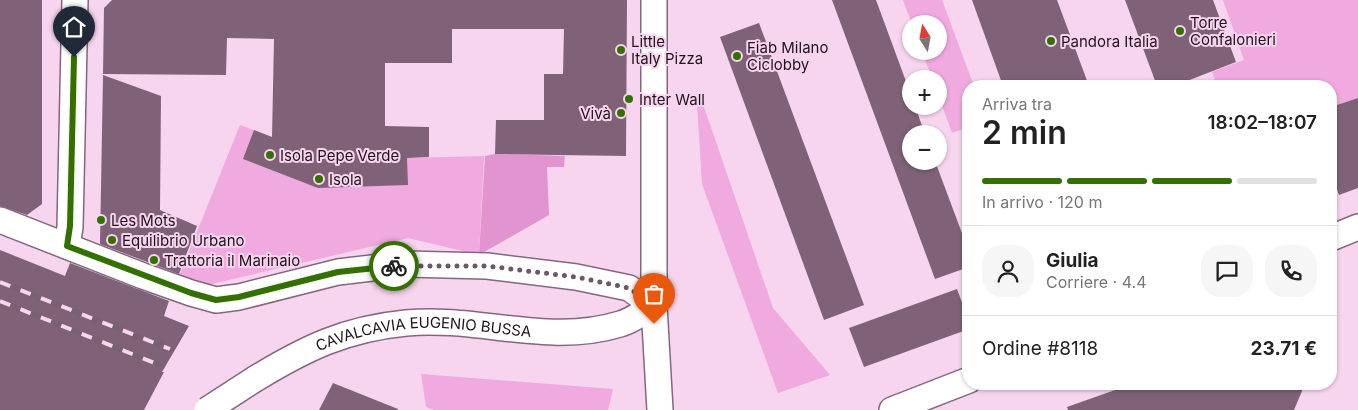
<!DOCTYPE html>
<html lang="it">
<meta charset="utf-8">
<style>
body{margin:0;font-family:Inter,sans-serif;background:#f6f6f6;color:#222;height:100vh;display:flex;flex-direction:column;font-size:19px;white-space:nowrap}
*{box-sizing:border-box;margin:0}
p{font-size:16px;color:#767676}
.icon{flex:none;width:28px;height:28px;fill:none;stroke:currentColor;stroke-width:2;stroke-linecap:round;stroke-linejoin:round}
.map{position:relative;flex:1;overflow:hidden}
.details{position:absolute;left:962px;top:80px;width:375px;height:310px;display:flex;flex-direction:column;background:#fff;border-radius:20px;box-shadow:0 1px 4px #0004}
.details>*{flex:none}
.needle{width:32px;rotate:349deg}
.buttons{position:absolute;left:902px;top:15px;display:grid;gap:10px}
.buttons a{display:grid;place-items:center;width:45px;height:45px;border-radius:50%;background:#fff;box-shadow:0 1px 4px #0004;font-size:25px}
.pin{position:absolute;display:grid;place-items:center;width:42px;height:42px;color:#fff;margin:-51px -21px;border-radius:50% 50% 50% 0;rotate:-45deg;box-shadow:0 0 5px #0007}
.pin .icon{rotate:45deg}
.courier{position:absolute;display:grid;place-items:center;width:50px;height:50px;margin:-25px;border:4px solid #347000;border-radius:50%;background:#fff;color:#222;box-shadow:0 1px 6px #0007}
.headline em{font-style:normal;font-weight:600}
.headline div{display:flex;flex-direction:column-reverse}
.headline{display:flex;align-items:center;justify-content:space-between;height:85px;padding:0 20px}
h1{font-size:32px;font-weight:600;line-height:38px}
.bar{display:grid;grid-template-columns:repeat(4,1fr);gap:8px 5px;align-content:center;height:60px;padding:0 20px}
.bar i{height:6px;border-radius:4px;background:#e0e0e0}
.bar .selected{background:#347000}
.bar p{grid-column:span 4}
.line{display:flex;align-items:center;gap:12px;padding:0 20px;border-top:1px solid #e0e0e0}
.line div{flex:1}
.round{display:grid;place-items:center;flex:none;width:52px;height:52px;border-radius:20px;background:#f6f6f6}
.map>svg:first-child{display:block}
.green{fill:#f0aae0}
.forest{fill:#e294d1}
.building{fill:#7f6278}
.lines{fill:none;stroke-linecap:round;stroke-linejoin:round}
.street-casing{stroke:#84677c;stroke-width:28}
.street{stroke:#fff;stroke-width:25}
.rail-casing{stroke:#766271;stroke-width:5.5}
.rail{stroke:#f7d5ee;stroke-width:4;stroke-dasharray:11;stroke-linecap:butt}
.street-bridge-casing{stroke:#84677c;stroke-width:28;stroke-linecap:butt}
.street-bridge{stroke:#fff;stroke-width:25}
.done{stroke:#6b5866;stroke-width:5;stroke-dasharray:0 9}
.route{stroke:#347000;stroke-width:6}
.poi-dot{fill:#347000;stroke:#f7d5ee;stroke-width:2}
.labels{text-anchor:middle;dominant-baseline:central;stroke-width:4;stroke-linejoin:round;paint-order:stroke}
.poi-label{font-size:15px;fill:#1f141c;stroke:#f7d5ee;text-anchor:start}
.street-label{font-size:15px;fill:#1f141c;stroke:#f7d5ee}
</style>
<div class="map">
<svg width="1358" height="410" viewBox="0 0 1358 410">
<rect width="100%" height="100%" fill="#f7d5ee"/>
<g class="green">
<polygon points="903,0 942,0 974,86 969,86 969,127 952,133 939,97 939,79 932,79 922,51 939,51 939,24 912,24"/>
<polygon points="1223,0 1358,0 1358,98 1331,107 1331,86 1217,86 1212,72 1244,60"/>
<polygon points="697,104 703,104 773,308 830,375 778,393 702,184"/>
<polygon points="240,125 332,160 484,156 479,255 408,238 199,287 178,279"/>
<polygon points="421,374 613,389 608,410 434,410 426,407"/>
</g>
<polygon class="forest" points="495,154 565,156 564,167 547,167 549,215 479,255 485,156"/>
<g class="building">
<polygon points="0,0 42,0 42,204 27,215 0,206"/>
<polygon points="112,0 627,0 626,156 495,154 496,120 544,120 544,74 563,74 564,29 452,29 452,63 385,63 385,126 429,127 429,157 407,158 408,185 318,188 243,159 254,130 272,137 274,39 227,38 226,75 103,74 104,8"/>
<polygon points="832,0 876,0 911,95 911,106 915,106 925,134 911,134 911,161 935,161 969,252 969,267 935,279"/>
<polygon points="972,0 1057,0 1089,86 1003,86"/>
<polygon points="1125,0 1213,0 1236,62 1174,86 1157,86"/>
<polygon points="759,23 864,305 824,320 720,37"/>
<polygon points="103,75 161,96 160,210 197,226 179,274 100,244"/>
<polygon points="1358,98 1358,188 1339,195 1331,173 1331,107"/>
<polygon points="0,250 65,276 70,263 169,301 164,316 189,326 162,372 164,372 144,410 0,410"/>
<polygon points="957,289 969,321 969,329 864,367 849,328"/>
<polygon points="333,383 398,409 398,410 319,410"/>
<polygon points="1132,384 1305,384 1294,410 1068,410 1067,407"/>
</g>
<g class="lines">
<defs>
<g id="street">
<polyline points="654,0 654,306 660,410"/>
<polyline points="0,220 143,276 191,293 216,300 239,297 338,272 405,264 487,266 576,277 629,288 654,306"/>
<polyline points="1331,238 1358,227"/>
<polyline points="67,246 70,227 75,0"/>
<path id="s1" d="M 255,379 C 306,348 345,329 406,323 C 478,316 549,346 620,324 C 632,321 643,312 654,306"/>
<polyline points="892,410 969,380"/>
</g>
</defs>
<use href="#street" class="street-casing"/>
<use href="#street" class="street"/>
<defs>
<g id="rail">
<polyline points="0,282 170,349"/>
<polyline points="0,301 162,366"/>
</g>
</defs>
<use href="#rail" class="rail-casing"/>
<use href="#rail" class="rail"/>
<defs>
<polyline id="street-bridge" points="207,410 255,379"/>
</defs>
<use href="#street-bridge" class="street-bridge-casing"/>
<use href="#street-bridge" class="street-bridge"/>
</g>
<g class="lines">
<polyline class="done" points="394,266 487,266 576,277 629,288 654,306 654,324"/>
<polyline class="route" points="74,57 70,226 67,246 191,293 216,300 239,297 338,272 394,266"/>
</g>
<g class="poi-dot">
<circle cx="1180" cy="31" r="5"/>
<circle cx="1051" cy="41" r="5"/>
<circle cx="621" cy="50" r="5"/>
<circle cx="737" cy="56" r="5"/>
<circle cx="629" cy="99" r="5"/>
<circle cx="621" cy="113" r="5"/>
<circle cx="270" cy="155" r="5"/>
<circle cx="319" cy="179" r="5"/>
<circle cx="101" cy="220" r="5"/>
<circle cx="112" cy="240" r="5"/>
<circle cx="154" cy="260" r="5"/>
</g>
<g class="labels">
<g class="poi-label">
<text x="1190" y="22">Torre<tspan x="1190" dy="17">Confalonieri</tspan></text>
<text x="631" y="41">Little<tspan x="631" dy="17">Italy Pizza</tspan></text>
<text x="1061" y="41">Pandora Italia</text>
<text x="747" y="47">Fiab Milano<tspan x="747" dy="17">Ciclobby</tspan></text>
<text x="639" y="99">Inter Wall</text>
<text x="611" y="113" text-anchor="end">Vivà</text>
<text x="280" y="155">Isola Pepe Verde</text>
<text x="329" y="179">Isola</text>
<text x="111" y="220">Les Mots</text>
<text x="122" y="240">Equilibrio Urbano</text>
<text x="164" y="260">Trattoria il Marinaio</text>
</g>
<g class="street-label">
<text stroke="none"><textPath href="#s1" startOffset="179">CAVALCAVIA EUGENIO BUSSA</textPath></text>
</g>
</g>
</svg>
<div class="buttons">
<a><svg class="needle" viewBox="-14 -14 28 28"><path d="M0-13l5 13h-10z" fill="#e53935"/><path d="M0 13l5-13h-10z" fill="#767676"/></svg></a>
<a>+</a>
<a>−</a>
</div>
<div class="pin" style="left:654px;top:324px;background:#ea580c"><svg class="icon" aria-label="bag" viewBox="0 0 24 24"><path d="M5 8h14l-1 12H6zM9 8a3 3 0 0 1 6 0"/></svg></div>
<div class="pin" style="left:74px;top:57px;background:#1f2937"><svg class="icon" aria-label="home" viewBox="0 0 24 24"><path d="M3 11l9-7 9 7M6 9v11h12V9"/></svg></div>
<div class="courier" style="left:394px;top:266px"><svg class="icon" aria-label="bike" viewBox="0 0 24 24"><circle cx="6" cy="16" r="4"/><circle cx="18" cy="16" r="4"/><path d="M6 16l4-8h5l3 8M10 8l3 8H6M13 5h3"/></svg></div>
<section class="details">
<div class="headline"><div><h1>2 min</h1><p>Arriva tra</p></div><em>18:02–18:07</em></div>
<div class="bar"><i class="selected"></i><i class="selected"></i><i class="selected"></i><i></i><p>In arrivo · 120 m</p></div>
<div class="line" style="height:90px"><a class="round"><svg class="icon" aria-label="person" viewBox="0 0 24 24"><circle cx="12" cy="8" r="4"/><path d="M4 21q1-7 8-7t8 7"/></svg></a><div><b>Giulia</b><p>Corriere · 4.4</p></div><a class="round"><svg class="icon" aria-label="chat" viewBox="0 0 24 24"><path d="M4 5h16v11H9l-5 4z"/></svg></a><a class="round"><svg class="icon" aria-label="phone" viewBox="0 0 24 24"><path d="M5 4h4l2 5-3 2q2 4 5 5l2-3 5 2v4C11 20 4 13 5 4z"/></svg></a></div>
<div class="line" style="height:65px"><div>Ordine #8118</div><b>23.71 €</b></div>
</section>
</div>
